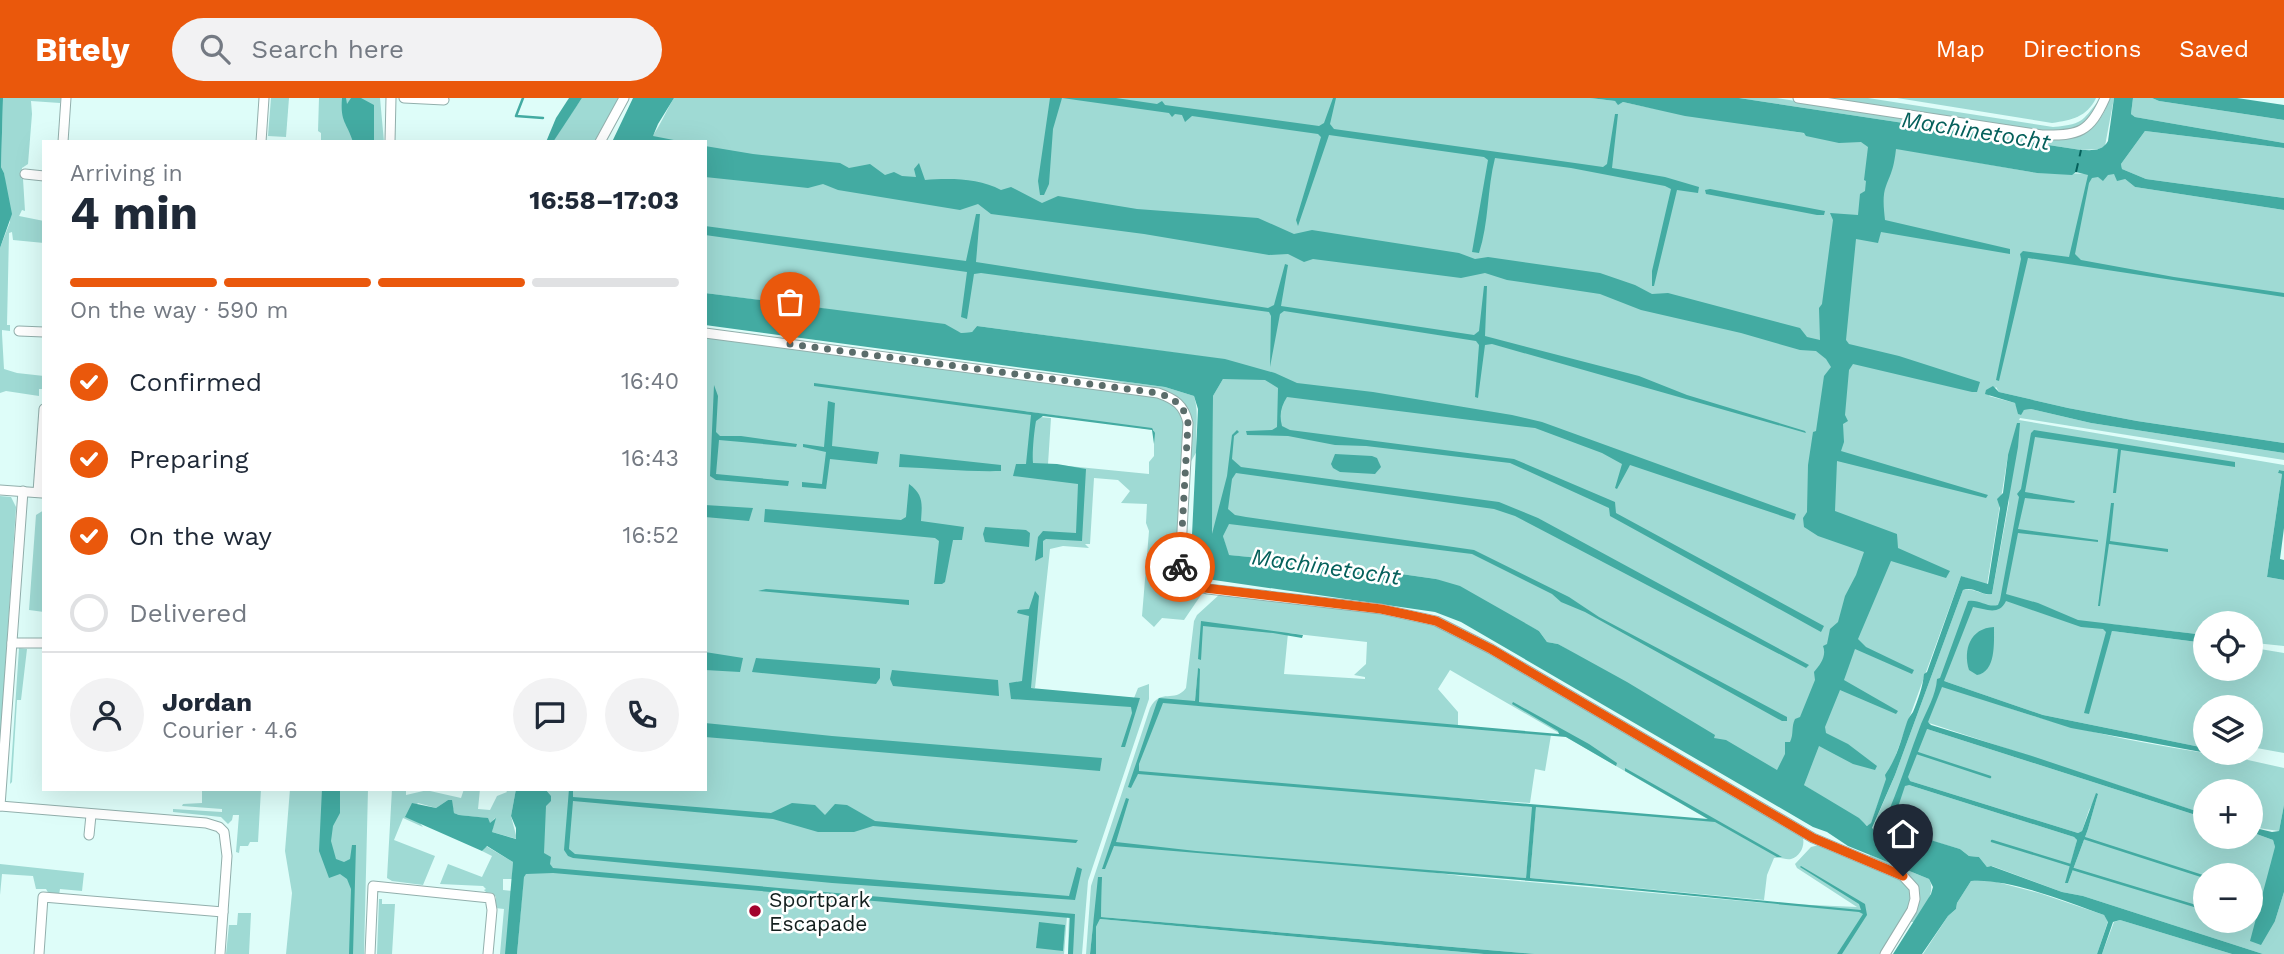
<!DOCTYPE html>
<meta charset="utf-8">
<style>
body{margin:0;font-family:"Work Sans",sans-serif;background:#f2f2f3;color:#1f2937;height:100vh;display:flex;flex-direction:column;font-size:26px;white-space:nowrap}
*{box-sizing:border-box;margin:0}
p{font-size:23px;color:#747a83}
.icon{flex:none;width:38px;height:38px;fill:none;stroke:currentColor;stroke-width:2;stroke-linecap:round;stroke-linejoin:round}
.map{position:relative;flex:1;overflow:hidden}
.drawer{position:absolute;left:42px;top:42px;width:665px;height:651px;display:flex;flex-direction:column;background:#fff;border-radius:0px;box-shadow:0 7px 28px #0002}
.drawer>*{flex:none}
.tools{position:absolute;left:2193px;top:513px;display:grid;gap:14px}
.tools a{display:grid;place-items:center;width:70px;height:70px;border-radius:50%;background:#fff;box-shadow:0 7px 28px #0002;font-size:35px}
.pin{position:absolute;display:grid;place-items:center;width:60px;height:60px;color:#fff;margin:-72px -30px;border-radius:50% 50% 50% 0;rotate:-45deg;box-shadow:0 0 7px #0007}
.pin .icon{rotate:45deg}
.courier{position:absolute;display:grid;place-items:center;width:70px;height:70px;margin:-35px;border:5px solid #ea580c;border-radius:50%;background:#fff;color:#222;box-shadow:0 2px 9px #0007}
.head em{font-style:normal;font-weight:700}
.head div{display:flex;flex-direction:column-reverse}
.head{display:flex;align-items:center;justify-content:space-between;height:119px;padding:0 28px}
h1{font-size:46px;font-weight:700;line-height:52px}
.bar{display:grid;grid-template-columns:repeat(4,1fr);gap:10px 7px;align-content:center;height:84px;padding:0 28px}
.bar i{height:9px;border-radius:5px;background:#e0e1e3}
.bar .active{background:#ea580c}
.bar p{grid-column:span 4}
.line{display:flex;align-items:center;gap:18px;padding:0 28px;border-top:2px solid #e0e1e3}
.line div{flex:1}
.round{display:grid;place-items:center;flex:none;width:74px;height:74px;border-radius:37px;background:#f2f2f3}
ol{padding:0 28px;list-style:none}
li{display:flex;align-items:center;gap:21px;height:77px}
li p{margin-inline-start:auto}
li .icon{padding:7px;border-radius:50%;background:#ea580c;color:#fff;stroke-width:4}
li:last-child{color:#747a83}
li i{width:38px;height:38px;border:4px solid #e0e1e3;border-radius:50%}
header{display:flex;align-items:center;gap:42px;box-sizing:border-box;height:98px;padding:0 35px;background:#ea580c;color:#fff}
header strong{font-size:33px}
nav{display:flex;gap:38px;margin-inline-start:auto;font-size:24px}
.search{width:490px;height:63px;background:#f2f2f3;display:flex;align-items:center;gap:18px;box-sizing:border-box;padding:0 24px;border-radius:38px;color:#747a83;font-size:26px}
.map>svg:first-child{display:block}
.green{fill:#9fdad4;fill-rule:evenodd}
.water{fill:#43aba2}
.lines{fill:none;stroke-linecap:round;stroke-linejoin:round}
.stream{stroke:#43aba2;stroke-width:2.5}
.ferry{stroke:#05605b;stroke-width:2;stroke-dasharray:9 7;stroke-linecap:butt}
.street-casing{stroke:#92afac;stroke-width:11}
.street{stroke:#fff;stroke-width:9}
.done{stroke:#5b6d6b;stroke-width:7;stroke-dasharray:0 12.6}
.route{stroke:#ea580c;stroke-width:9}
.poi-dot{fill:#a2032d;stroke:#fff;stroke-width:2.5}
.labels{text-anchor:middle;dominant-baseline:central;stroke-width:5;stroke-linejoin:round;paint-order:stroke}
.poi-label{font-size:21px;fill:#141f1e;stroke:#fff;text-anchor:start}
.water-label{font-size:23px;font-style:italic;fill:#05605b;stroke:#fff}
</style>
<header>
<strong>Bitely</strong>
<div class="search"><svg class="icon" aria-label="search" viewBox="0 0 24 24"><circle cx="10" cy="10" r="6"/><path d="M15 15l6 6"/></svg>Search here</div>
<nav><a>Map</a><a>Directions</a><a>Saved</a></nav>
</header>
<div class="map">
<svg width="2284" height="856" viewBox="0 0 2284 856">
<rect width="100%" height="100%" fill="#defdf9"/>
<g class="green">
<polygon points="3,0 61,0 60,5 31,3 32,16 28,66 22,70 21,80 23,81 25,113 22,112 19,118 44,123 44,145 13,142 12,134 9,135 7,227 10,227 10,233 2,232 2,236 4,271 17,275 44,278 44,291 39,291 39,298 6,293 0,295 0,150 10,124 4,75 1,69"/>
<polygon points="271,0 289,0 286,39 268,38"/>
<polygon points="319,0 380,0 384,44 321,44 321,35 318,33"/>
<path d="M 582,0 L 619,0 L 594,44 L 553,44 C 556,35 575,11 582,0 Z"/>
<path d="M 674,0 L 1590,0 L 1615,3 L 1619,6 L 1623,4 C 1699,21 1777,29 1853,44 L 1856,43 L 2037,75 L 2114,76 L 2125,81 L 2135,89 L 2284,112 L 2284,345 L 2137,323 L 2068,310 L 1999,294 L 1996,289 L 1989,298 L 2015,305 L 2020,317 L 2024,312 L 2031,311 L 2091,325 L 2284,355 L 2284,362 L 2033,322 L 2020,320 L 2019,322 L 2284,367 L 2284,373 L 2279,372 L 2278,375 L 2282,376 L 2267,479 L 2284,482 L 2284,548 L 2255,545 L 2254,550 L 2284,555 L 2284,655 L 2251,649 L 2250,609 L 2205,609 L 2205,650 L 2043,617 L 1944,583 C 2032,626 2127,643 2223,658 L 2224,655 L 2249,655 L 2238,656 L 2248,662 L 2284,670 L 2284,707 L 2279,733 L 2251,729 L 2250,693 L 2205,693 L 2205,716 L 1929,625 L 1927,631 L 2205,720 L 2205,738 L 2250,738 L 2251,734 L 2273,742 L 2275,749 L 2275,823 L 2284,794 L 2284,856 L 2263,856 L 2083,798 L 2062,794 L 1992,768 L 1987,769 L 1979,759 L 1969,758 L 1960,751 L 1891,731 L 1875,733 L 1872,731 L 1895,677 L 1963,492 C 1974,489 1982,498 1992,496 L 2009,404 L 2008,357 L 1987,487 L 1961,478 L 1871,725 L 1868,728 L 1804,687 L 1717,642 L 1558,546 L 1547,544 L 1539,533 L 1436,481 L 1359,470 L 1228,457 L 1223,438 L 1212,436 L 1213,298 L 1223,281 L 1227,262 L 977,228 L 972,234 L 961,235 L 820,210 L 705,195 L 705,44 L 647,44 C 658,34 665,14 674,0 ZM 2205,525 L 2250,525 L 2250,570 L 2205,570 L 2205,545 L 2112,533 L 2109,542 L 2110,526 L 2205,537 ZM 1910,683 L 2078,735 L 2082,733 L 2089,712 L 2098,696 L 2088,731 L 2068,785 L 2066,785 L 2077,742 L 2074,739 L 1909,687 ZM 2205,777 L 2250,777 L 2250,822 L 2205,822 Z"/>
<path d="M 1739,0 L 1776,0 L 2046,42 C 2076,41 2102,33 2109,0 L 2114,0 L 2105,48 L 2099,51 L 2081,52 Z"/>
<path d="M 1824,0 L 1868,0 L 2053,29 C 2087,26 2082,21 2101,0 C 2084,31 2075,34 2040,34 Z"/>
<path d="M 1897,0 L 2096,0 C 2087,19 2072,22 2052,25 Z"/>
<polygon points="2133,0 2152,0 2159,3 2284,22 2284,45 2135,19 2131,16"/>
<polygon points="2145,33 2284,50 2284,100 2146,81 2122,71 2121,66"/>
<path d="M 705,238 L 1157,298 C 1177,307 1180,309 1185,330 C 1184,365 1183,400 1180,434 C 1178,449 1171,468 1176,483 C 1180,496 1189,497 1201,497 L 1184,522 L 1162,520 L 1154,529 L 1142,518 L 1149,433 L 1146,425 L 1147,406 L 1121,405 L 1130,393 L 1118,382 L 1094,380 L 1090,446 L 1085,446 L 1089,450 L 1063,448 L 1050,451 L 1035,590 L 1031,590 L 1037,514 L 1031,591 L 1134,600 L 1138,590 L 1149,586 L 1149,601 L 1088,783 L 1082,856 L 1068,856 L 1069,816 L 1067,818 L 1064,856 L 517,856 L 531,691 L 705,691 ZM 1024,313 L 1154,332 L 1154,358 L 1149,364 L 1149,376 L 1048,366 L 1051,320 L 1040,319 Z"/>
<path d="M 1113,282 L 1165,289 L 1194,298 C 1200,317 1194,334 1197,353 L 1190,365 C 1190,351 1193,335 1191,321 C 1186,289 1138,290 1113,282 Z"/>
<polygon points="0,398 11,399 16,409 0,650"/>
<polygon points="44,412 42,500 44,500 44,514 29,512 36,417"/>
<path d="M 1220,496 L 1369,513 L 1423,523 L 1457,537 L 1610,622 L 1802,737 C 1806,746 1801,758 1791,761 C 1786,762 1779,759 1774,760 L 1767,777 L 1764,802 L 1530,780 L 1536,707 L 1711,723 L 1450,572 L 1438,591 L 1458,614 L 1458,628 L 1551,637 L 1545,673 L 1535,671 L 1530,705 L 1400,696 L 1533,709 L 1526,780 L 1414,772 L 1462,778 L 1765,805 L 1857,809 L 1797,770 L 1795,766 L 1811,749 L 1819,747 L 1907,784 C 1920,809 1893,836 1880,856 L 1535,856 L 1101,819 L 1102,779 L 1093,828 L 1090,856 L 1086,856 L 1091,788 L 1150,610 C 1161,589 1174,606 1186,590 L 1194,523 L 1197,517 ZM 1288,535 L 1367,544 L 1366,566 L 1354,577 L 1365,579 L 1365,581 L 1284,576 ZM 1198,571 L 1199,604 L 1352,619 L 1194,607 L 1186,603 L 1195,604 Z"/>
<polygon points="19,550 27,551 21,602 17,602 12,684 10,686"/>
<polygon points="202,691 261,691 258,744 250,744 248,748 240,748 239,755 236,754 239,717 233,717 232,722 228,726 221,719 173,714 173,711 222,714 222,711 182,708 183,706 202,705"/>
<polygon points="290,691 368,691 364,856 286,856 292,795 285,753"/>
<polygon points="392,691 406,691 406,697 432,691 430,693 461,700 464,691 480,691 478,711 490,712 497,698 507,694 505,691 516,691 511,718 517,741 492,734 495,720 490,726 486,720 459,717 454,715 451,702 448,702 436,710 418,705 406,719 419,724 423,729 403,720 394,742 435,758 423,787 392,783 387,780"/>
<polygon points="486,748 513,764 512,781 503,781 503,792 512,793 506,856 500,856 504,811 495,810 496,799 492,795 486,794 484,792 486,791 483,788 440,786 448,766 482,779 492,758 482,753"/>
<path d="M 1870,757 L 1929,781 C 1937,796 1922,811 1915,824 L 1909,824 L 1916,787 L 1869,760 Z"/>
<polygon points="0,766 84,775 82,793 60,791 59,797 49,796 46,791 36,791 33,778 2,776 0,797"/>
<polygon points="1989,782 2039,795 2104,817 2108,823 2097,856 1923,856 1948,818 1956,811 1957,805 1971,783"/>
<polygon points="379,801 382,801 382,806 395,806 392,856 377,856"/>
<polygon points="238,815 251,815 249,856 226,856 229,827 237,827"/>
<polygon points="1100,821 1484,856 1095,856 1096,829"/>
<polygon points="2120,822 2232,856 2102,856 2114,824"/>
</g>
<g class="water">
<polygon points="0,0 3,0 1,69 4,75 12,116 0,150"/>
<path d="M 342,0 L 346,0 L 347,6 L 351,0 L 361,0 L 374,7 L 374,44 L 353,44 C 347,24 340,25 342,0 Z"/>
<polygon points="569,0 582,0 553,44 546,44 556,20"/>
<polygon points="633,0 674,0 658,26 653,38 684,44 612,44"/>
<polygon points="1050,0 1062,0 1053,31 1049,86 1044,97 1040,97 1038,83"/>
<path d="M 1062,0 L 1116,0 L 1157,6 L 1162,3 L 1165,7 L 1319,28 L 1324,25 L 1333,0 L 1336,0 L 1330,26 L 1334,31 L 1603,69 L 1607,66 L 1615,16 L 1618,16 L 1612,70 L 1665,79 L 1699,89 L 1698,95 L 1677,92 L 1654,188 L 1652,188 L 1652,173 L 1671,91 L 1665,88 L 1571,70 L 1495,60 C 1487,91 1489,125 1479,155 L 1472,154 L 1488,62 L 1484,59 L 1329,37 L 1298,128 L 1296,122 L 1321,39 L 1318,36 L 1192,18 L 1185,24 L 1182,17 L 1175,16 L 1172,19 L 1169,15 Z"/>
<path d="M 1590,0 L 1739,0 L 2081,52 C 2091,52 2102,54 2108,43 L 2114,0 L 2133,0 L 2131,16 L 2135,19 L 2284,45 L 2284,50 L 2145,33 L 2121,66 L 2122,71 L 2146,81 L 2284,100 L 2284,112 L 2135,89 L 2125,81 L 2117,83 L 2114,76 L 2108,77 L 2103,83 L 2098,79 L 2092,80 L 2089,85 L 2075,156 L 2081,162 L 2174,179 L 2284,195 L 2284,199 L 2028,160 L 1999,283 L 1996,282 L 2021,161 L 2020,156 L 2023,153 L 2069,159 L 2088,77 L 2076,74 L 2072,77 L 2037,75 L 1896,51 C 1894,69 1892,73 1886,88 C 1882,98 1884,112 1885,122 L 2010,151 L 2010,156 L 1881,134 L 1878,145 L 1856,141 L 1846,242 L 1849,246 L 1899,258 L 1980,284 L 1977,294 L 1972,294 L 1853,266 L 1849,272 L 1845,317 L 1848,323 L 1843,326 L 1844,344 L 1841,353 L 1988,397 L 1986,400 L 1837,363 L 1835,413 L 1897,436 L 1898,450 L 1950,473 L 1946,480 L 1891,463 L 1858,541 L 1866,549 L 1914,572 L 1912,576 L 1855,551 L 1844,582 L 1898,613 L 1896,616 L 1840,592 L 1825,629 L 1826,635 L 1848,646 L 1877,668 L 1875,672 L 1853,666 L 1819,648 L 1804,687 L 1859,720 L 1867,728 L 1871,725 L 1886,681 L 1885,677 C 1897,660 1901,642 1907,624 C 1908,620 1911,617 1913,614 C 1918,602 1923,588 1924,576 L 1927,574 L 1961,478 L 1988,486 L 2000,410 L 1997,401 L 2003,395 L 2008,357 L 2017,325 L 2020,325 L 2018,349 L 1992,496 C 1981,498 1974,488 1963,492 L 1895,677 L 1872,730 L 1875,733 L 1879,733 C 1897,699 1907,662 1921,626 C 1927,612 1936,597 1937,581 L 1940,580 L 1968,503 C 1979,501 1988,510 1998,507 L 2000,502 L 2019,399 L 2017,396 L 2021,391 L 2031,335 L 2034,332 L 2235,364 L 2235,369 L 2121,352 L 2116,395 L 2113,395 L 2118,351 L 2035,339 L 2025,394 L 2075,403 L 2074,405 L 2025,400 L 2018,431 L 2098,442 L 2098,444 L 2018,435 L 2006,496 L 2038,505 L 2078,522 L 2205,537 L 2205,545 L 2112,533 L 2089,616 L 2084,615 L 2106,534 L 2103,531 L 2081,529 L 2006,503 C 1999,518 1986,511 1973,509 L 1944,583 L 2043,617 L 2205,650 L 2205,654 L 2224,655 L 2223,658 L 2071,630 L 1942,589 L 1928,624 L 1931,627 L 2032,658 L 2205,716 L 2205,720 L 1927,631 L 1908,679 L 1910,683 L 2078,735 L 2082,733 L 2096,695 L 2098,696 L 2088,731 L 2068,785 L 2065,785 L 2077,742 L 2074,739 L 1909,687 L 1905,688 L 1891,730 L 1960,751 L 1969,758 L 1979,759 L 1987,769 L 1991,768 L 2062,794 L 2083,798 L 2263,856 L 2232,856 L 2120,822 L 2113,824 L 2102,856 L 2097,856 L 2108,824 L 2104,817 C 2067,804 2009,780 1971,783 L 1957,805 L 1956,811 L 1948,818 L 1922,856 L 1893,856 L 1931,796 L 1933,789 L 1929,781 L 1848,748 L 1827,734 L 1813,729 L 1461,524 L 1435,514 L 1207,481 C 1195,476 1192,472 1191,458 L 1198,311 L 1194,298 L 1165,289 L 705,227 L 705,195 L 945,226 L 961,235 L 972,234 L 977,228 L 1225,261 L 1275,275 L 1297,285 L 1373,294 L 1512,317 L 1542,324 L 1796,416 L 1794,422 L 1630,367 L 1617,391 L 1615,390 L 1622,366 L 1602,355 L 1535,330 L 1287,299 C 1281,308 1279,317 1282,328 L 1290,332 L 1514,361 L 1615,404 L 1616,415 L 1824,528 L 1821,534 L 1610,418 L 1609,410 L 1510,365 L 1366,348 L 1335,347 L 1288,338 L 1247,337 L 1246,333 L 1272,332 L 1277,329 L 1278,290 L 1265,282 L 1223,281 L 1213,298 L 1212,436 L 1227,378 L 1232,337 L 1237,332 L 1239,334 L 1234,338 L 1232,361 L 1241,369 L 1499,404 L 1538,420 L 1809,567 L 1806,570 L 1515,418 L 1494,411 L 1236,375 L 1232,381 L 1228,411 L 1235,417 L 1246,419 L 1474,452 L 1569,499 L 1599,519 L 1787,619 L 1787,623 L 1782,623 L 1585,514 L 1561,504 L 1552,496 L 1472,456 L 1229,426 L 1223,438 L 1229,457 L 1359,470 L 1436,481 L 1460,488 L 1539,533 L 1547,544 L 1558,546 L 1627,584 L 1715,637 L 1714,640 L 1726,642 L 1777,672 L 1785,656 L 1785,644 L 1790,644 C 1794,636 1791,629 1795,621 L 1800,619 L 1815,582 L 1814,574 C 1820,567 1827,558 1823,548 L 1827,546 L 1830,531 L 1838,524 L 1845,498 L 1856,477 L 1864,454 L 1818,438 L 1804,429 L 1803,420 L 1807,414 L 1808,367 L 1813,334 L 1816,333 L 1824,278 L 1831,269 L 1826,261 L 1816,253 L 1800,252 L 1741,235 L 1641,212 L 1600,196 L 1507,182 L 1485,175 L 1461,180 L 1313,161 L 1304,164 L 1288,156 L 1269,157 L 1144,136 L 991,116 L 978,106 L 960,112 L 838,92 L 823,86 L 808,90 L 705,79 L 705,48 L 753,56 L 840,65 L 849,70 L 870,66 L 885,77 L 894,74 L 902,78 L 916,79 L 914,71 L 919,65 L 925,82 C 949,80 979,80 1001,92 L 1011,89 L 1042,105 L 1058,98 L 1137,111 L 1258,120 L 1294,136 L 1312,132 L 1459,155 L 1475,161 L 1488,159 L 1600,175 L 1635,187 L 1652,196 L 1668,195 L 1800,230 L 1807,239 L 1820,242 L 1819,210 L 1822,206 L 1833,122 L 1830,115 L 1858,117 L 1860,96 L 1865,93 L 1866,83 L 1864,82 L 1868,49 L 1861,44 L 1839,45 L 1806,38 L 1804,35 L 1685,18 L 1623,4 L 1618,7 L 1615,3 Z"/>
<polygon points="2152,0 2237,0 2284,7 2284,22 2159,3"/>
<polygon points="1710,91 1825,113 1824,117 1817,117 1706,96 1705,92"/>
<polygon points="976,116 980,116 976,164 1268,210 1274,207 1285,166 1288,167 1281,208 1474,237 1479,233 1484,188 1487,188 1485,238 1639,278 1687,297 1805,333 1806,335 1492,246 1485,247 1478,300 1475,299 1479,247 1476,243 1284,213 1280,216 1270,269 1271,218 1269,214 981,175 974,176 967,221 961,219 967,174 705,137 705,128 966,163"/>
<path d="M 814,285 L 1152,330 L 1155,335 L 1154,346 L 1152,332 L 1043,318 L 1036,323 C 1034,334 1032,356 1033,365 L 1057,366 L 1086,371 L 1082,443 L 1046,441 L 1043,443 L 1043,459 L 1035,463 L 1038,439 L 1043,433 L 1076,435 L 1078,386 L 1013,378 L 1016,366 L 1026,366 L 1031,317 L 814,288 Z"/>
<polygon points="714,287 718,298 716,334 720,338 741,338 797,346 796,349 719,342 716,376 789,383 788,388 716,382 710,378"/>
<polygon points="1993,288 1999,294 2068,310 2137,323 2284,345 2284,355 2091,325 2031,311 2024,312 2021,317 2018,316 2015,305 1985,296 1986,292"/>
<polygon points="828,303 835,305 832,348 879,354 877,366 830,361 826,391 802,389 802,384 822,386 826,354 803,349 803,346 824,349"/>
<path d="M 900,356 L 1001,367 L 1001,373 C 967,374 933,370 899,369 Z"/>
<polygon points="1335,356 1372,358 1377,360 1381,369 1375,376 1340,374 1333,370 1331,366"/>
<polygon points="2279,372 2284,373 2284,430 2280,461 2284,462 2284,482 2267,479 2282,376 2278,375"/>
<path d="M 909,386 C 924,397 922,406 921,423 L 964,429 L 962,442 L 953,442 L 945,484 L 942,486 L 934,486 L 939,443 L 935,440 L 764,424 L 765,411 L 901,422 L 906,419 Z"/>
<polygon points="2111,405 2114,405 2110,443 2168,451 2168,454 2109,446 2100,508 2098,508"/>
<polygon points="705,407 753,410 749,423 705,419"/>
<polygon points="985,429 1026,432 1030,435 1029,449 985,444 983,436"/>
<polygon points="766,491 909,502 909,507 758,493"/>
<polygon points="1035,493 1039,498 1031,590 1140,600 1125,649 1121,649 1132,615 1131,609 1011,601 1009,585 1022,583 1029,518 1017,515 1018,512 1029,511"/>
<polygon points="1201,523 1303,537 1302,540 1273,535 1203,528 1201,562 1198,561"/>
<path d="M 1994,529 C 1994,545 1996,574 1977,577 L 1969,572 C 1963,552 1970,530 1994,529 Z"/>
<polygon points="705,554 743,560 740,574 705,572"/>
<polygon points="756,560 880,570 880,580 876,586 752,574"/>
<polygon points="1198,570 1200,571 1199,604 1559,636 1558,633 1512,606 1513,604 1589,646 1617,665 1616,668 1566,639 1163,605 1139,666 1139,673 1708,721 1625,673 1625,670 1782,759 1777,759 1715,724 1536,709 1530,780 1861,812 1859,806 1800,769 1801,768 1865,806 1867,817 1842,856 1837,856 1863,816 1859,814 1590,788 1114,748 1105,771 1102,771 1126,700 1129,701 1116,744 1196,753 1526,780 1532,709 1138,676 1131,690 1128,689 1157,604 1159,600 1195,603"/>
<polygon points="892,572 998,582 999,598 893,588 890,581"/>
<polygon points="705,625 832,638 1102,660 1100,673 705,639"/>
<polygon points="322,691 340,691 340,715 333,728 331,743 336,761 344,764 350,761 352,747 356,747 353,856 349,856 351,791 347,781 340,776 329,780 319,753"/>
<polygon points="516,691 545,691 551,698 551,703 546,708 544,755 551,759 550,766 553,770 1075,816 1073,856 1068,856 1070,820 553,775 526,776 524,779 517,856 505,856 513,764 487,748 482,753 405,719 412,705 436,710 448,702 452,702 454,715 459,717 488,720 490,725 496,720 492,734 516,741 516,730 511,718"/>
<polygon points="569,691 573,691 573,699 771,715 792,705 815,707 825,717 835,706 847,707 875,723 1078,742 1076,745 873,728 854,734 818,734 773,721 573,703 569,751 575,756 1069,798 1077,769 1082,771 1075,802 832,785 573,760 568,758 564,752"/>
<polygon points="2284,707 2284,794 2275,823 2261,847 2250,843 2275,749 2273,742 2251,734 2251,729 2272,734 2279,733"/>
<polygon points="1098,779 1102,779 1101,819 1535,856 1484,856 1100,821 1096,829 1096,856 1090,856"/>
<polygon points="1039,824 1065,827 1063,853 1036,850"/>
</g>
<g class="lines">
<g class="stream">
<polyline points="523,0 516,18 543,20"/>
<polyline points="1917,655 1990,679"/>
<polyline points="2084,740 2205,779"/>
<polyline points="1992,743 2070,767"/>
<polyline points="2073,771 2205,811"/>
</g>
<polyline class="ferry" points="2076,74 2081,52"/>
<defs>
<g id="street">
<polyline points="404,0 444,2"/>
<path d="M 1798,0 L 2042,37 C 2079,38 2090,34 2105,0"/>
<polyline points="63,44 66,0"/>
<polyline points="261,44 264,0"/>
<polyline points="390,44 391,0"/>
<polyline points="600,44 624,0"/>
<polyline points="25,76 44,78"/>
<polyline points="19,233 44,234"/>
<path d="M 705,235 L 1158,295 C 1175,301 1184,307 1188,325 L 1180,469 C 1184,485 1193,488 1208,491 L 1381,511 L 1436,523 L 1491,551 L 1813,740 L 1903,778 L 1914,790 L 1915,801 L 1912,812 L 1885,856"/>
<polyline points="0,392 42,395"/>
<polyline points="38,394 44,311"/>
<polyline points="12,545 44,545"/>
<polyline points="0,708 206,725 219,729 224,734 227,758 220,856"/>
<polyline points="0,708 23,393"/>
<polyline points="89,737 91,717"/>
<polyline points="39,856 43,799 223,814"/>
<polyline points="370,856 373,788 490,800 492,812 488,856"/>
</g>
</defs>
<use href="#street" class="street-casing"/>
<use href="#street" class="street"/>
</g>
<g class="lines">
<path class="done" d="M 790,246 L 1158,295 C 1175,301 1184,307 1188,325 L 1180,469"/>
<polyline class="route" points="1180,469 1188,484 1196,489 1381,511 1409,517 1436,523 1491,551 1813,740 1903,778"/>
</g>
<circle class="poi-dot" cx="755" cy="813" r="7"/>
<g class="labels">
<g class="poi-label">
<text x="769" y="801">Sportpark<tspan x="769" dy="24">Escapade</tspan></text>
</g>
<g class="water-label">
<text transform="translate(1976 33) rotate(9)">Machinetocht</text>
<text transform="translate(1326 469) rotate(8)">Machinetocht</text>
</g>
</g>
</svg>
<div class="tools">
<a><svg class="icon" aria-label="locate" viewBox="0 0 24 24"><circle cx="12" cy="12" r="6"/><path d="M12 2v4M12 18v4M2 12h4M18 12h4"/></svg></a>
<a><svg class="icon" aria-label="layers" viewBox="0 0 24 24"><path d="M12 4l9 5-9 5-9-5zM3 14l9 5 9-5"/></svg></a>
<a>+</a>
<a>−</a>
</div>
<div class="pin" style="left:790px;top:246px;background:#ea580c"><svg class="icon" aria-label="bag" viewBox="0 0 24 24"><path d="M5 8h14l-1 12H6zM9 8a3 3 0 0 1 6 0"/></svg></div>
<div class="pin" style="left:1903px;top:778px;background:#1f2937"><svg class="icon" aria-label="home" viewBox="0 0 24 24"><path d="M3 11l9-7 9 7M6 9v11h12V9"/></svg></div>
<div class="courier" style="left:1180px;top:469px"><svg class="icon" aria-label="bike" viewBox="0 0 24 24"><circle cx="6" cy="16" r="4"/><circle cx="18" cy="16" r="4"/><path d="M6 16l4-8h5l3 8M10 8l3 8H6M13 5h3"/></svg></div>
<section class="drawer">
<div class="head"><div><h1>4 min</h1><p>Arriving in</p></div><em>16:58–17:03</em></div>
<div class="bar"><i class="active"></i><i class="active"></i><i class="active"></i><i></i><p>On the way · 590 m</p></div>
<ol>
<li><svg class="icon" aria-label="check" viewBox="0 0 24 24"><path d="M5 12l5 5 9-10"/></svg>Confirmed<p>16:40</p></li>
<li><svg class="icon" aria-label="check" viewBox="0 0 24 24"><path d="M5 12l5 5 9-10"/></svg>Preparing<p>16:43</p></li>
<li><svg class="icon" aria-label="check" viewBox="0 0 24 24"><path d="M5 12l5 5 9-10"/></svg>On the way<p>16:52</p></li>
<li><i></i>Delivered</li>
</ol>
<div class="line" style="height:126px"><a class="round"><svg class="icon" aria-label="person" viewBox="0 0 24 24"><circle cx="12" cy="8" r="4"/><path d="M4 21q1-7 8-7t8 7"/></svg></a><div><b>Jordan</b><p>Courier · 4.6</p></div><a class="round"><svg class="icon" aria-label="chat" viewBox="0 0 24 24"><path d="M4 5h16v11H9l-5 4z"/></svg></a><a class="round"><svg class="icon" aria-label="phone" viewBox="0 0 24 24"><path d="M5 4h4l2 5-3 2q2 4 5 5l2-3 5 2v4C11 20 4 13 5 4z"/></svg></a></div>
</section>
</div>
